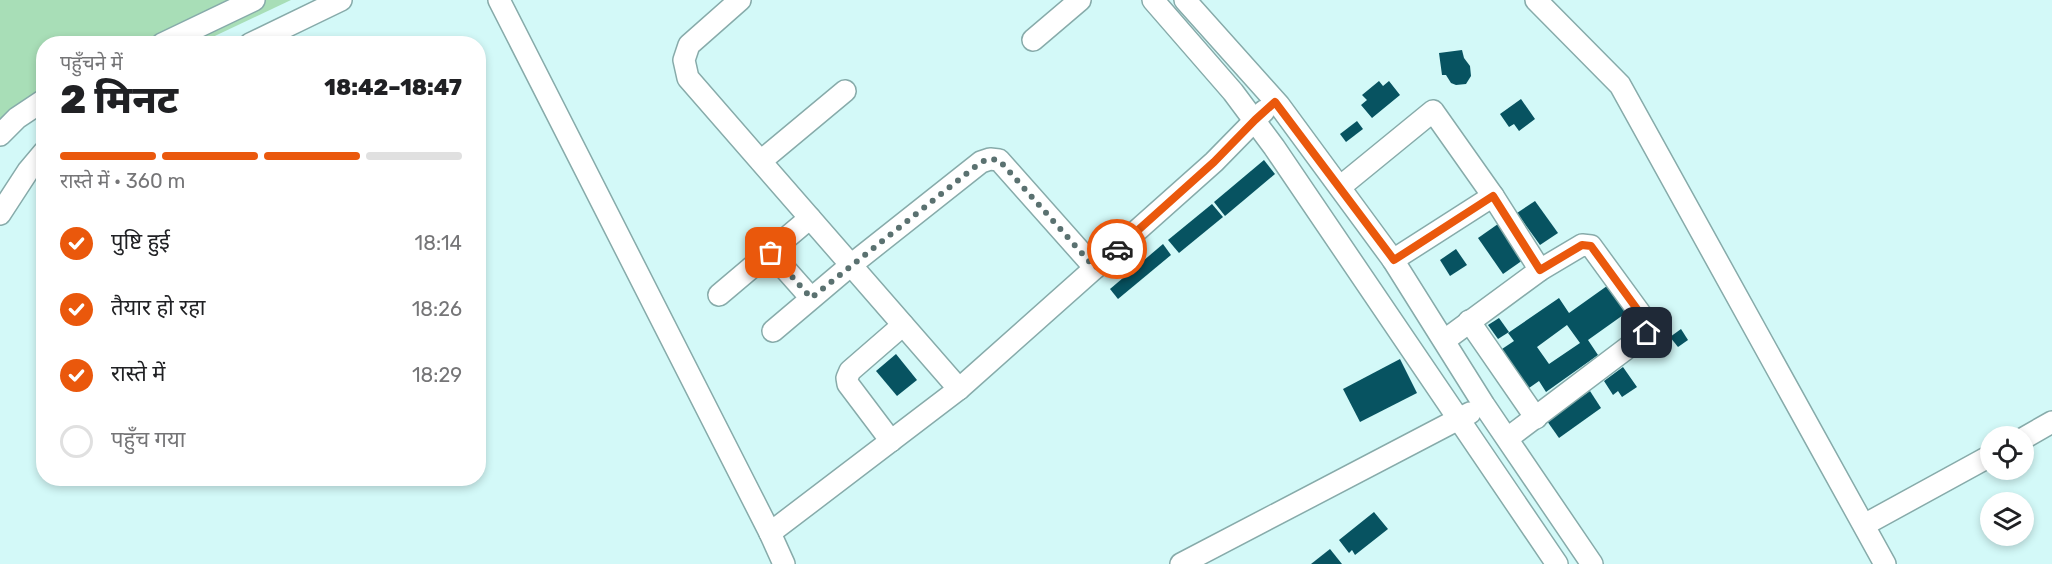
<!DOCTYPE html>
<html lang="hi">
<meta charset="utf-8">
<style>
body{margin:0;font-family:Rubik,"Noto Sans Devanagari",sans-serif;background:#f6f6f6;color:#202124;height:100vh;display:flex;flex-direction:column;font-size:22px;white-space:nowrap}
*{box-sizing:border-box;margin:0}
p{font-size:20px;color:#757577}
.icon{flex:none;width:33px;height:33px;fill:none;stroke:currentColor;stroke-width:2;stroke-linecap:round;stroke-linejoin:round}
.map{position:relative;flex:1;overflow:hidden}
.side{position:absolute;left:36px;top:36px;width:450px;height:450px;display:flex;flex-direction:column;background:#fff;border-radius:24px;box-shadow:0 3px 9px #0003}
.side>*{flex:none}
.controls{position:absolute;left:1980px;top:426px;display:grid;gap:12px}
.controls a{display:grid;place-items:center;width:54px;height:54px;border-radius:50%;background:#fff;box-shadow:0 3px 9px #0003;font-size:30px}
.pin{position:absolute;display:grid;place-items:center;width:51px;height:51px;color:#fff;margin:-26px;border-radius:12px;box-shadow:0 3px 9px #0006}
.courier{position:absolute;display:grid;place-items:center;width:60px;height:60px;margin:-30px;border:4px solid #ea580c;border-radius:50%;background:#fff;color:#222;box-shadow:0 2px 8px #0007}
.summary em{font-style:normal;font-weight:800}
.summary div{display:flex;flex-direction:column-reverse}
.summary{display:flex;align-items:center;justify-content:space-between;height:102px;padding:0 24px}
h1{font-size:39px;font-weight:800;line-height:45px}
.bar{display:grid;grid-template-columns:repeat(4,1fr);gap:9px 6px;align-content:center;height:72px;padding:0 24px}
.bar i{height:8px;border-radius:4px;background:#e0e0e0}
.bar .on{background:#ea580c}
.bar p{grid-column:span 4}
ol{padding:0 24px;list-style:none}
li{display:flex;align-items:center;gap:18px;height:66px}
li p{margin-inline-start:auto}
li .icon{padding:6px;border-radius:50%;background:#ea580c;color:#fff;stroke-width:4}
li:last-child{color:#757577}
li i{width:33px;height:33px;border:3px solid #e0e0e0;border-radius:50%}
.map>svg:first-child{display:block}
.green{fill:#a8deb7}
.building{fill:#075361;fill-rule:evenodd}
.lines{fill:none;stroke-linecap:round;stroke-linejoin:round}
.minor-casing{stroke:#87abaa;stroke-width:24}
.minor{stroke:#fff;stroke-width:21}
.done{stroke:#5a7170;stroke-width:6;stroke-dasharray:0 10.8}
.route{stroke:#ea580c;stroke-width:8}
</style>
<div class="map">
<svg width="2052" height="564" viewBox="0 0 2052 564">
<rect width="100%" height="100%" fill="#d3f9f8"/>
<g class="green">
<polygon points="0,0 241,0 150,43 44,44 43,95 0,128"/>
<polygon points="264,0 291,0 200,43 172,44"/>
</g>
<g class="building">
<polygon points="1462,50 1464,58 1470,66 1471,76 1466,84 1456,85 1451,83 1446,75 1442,75 1439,53"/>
<polygon points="1379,81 1383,86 1389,81 1400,95 1372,118 1361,105 1367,100 1362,95"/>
<polygon points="1521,99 1535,119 1519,131 1514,124 1509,127 1500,114"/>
<polygon points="1357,121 1363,129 1346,142 1340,134"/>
<polygon points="1264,160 1275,174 1225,216 1214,202"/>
<polygon points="1535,201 1558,233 1540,245 1517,213"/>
<polygon points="1212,204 1223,217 1179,253 1168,240"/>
<polygon points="1498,224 1523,260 1503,274 1478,238"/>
<polygon points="1163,244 1171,255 1118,299 1110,289"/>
<polygon points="1456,249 1467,265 1450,276 1440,260"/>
<path d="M 1614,281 L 1633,308 L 1588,340 L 1598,355 L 1546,392 L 1539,381 L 1529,388 L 1502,349 L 1514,341 L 1508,333 L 1559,298 L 1569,313 ZM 1567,325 L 1580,343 L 1549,364 L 1537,347 Z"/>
<polygon points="1499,318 1509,332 1498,339 1488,325"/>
<polygon points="1681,329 1688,340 1678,347 1670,337"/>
<polygon points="896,354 917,380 897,396 876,371"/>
<polygon points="1400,359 1417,393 1360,422 1343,389"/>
<polygon points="1623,367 1637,387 1622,397 1618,391 1613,395 1604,381"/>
<polygon points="1590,391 1601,408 1559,438 1547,421"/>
<polygon points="1374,512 1388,529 1355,555 1352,550 1349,553 1339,540"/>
<polygon points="1330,549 1342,564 1311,564"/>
</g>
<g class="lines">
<defs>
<g id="minor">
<polyline points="499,0 770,533 784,564"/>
<polyline points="740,0 689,45 684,60 688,78 959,389"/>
<polyline points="1153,0 1233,92 1274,147 1557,564"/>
<polyline points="1185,0 1279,105 1393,260 1484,405 1592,564"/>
<polyline points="1536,0 1620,85 1885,564"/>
<polyline points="1033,40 1080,0"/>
<polyline points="162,44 254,0"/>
<polyline points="250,44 341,0"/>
<polyline points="0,135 17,118 44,100"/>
<polyline points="761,161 845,91"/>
<polyline points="1340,187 1433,111 1493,196 1540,270"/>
<polyline points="0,214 28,171 44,152"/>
<polyline points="771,253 811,298"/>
<polyline points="1393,260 1493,196"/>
<polyline points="719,295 810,218"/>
<polyline points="1469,321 1536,418"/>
<polyline points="773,331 851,265 981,162 990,159 999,160 1095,268"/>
<polyline points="1445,340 1540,270 1582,245 1591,246 1645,320 1647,333 1508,438"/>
<polyline points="2024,438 2052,422"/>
<polyline points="891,441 848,384 847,378 850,371 903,325"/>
<polyline points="1864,525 1990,456"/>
<polyline points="770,533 959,389 1214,162 1264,111"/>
<polyline points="1181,564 1470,413"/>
</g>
</defs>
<use href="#minor" class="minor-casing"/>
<use href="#minor" class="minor"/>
</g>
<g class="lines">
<polyline class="done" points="771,253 811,298 981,162 990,159 999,160 1095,268 1117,249"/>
<polyline class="route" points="1117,249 1214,162 1255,120 1275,102 1394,260 1493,196 1540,270 1582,245 1591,246 1645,320 1647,333"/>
</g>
</svg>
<div class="controls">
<a><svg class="icon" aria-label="locate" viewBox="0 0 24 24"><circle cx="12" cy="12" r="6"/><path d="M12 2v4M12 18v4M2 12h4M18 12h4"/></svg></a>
<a><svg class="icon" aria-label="layers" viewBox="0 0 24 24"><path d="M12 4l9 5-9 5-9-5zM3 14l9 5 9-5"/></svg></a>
</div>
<div class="pin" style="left:771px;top:253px;background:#ea580c"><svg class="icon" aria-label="bag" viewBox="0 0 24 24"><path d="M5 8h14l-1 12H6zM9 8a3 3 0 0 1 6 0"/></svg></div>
<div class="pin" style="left:1647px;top:333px;background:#1f2937"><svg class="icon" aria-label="home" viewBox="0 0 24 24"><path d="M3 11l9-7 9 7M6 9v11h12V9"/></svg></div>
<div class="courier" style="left:1117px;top:249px"><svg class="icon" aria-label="car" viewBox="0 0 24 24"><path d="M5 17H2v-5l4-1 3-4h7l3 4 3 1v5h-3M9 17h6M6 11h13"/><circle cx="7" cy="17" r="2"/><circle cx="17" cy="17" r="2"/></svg></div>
<section class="side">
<div class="summary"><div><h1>2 मिनट</h1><p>पहुँचने में</p></div><em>18:42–18:47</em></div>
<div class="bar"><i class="on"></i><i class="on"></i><i class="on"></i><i></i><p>रास्ते में · 360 m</p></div>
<ol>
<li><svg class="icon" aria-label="check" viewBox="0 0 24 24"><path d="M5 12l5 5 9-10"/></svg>पुष्टि हुई<p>18:14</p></li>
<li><svg class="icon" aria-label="check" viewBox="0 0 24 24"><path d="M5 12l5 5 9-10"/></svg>तैयार हो रहा<p>18:26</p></li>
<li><svg class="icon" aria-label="check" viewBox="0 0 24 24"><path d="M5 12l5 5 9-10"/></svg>रास्ते में<p>18:29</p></li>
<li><i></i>पहुँच गया</li>
</ol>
</section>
</div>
